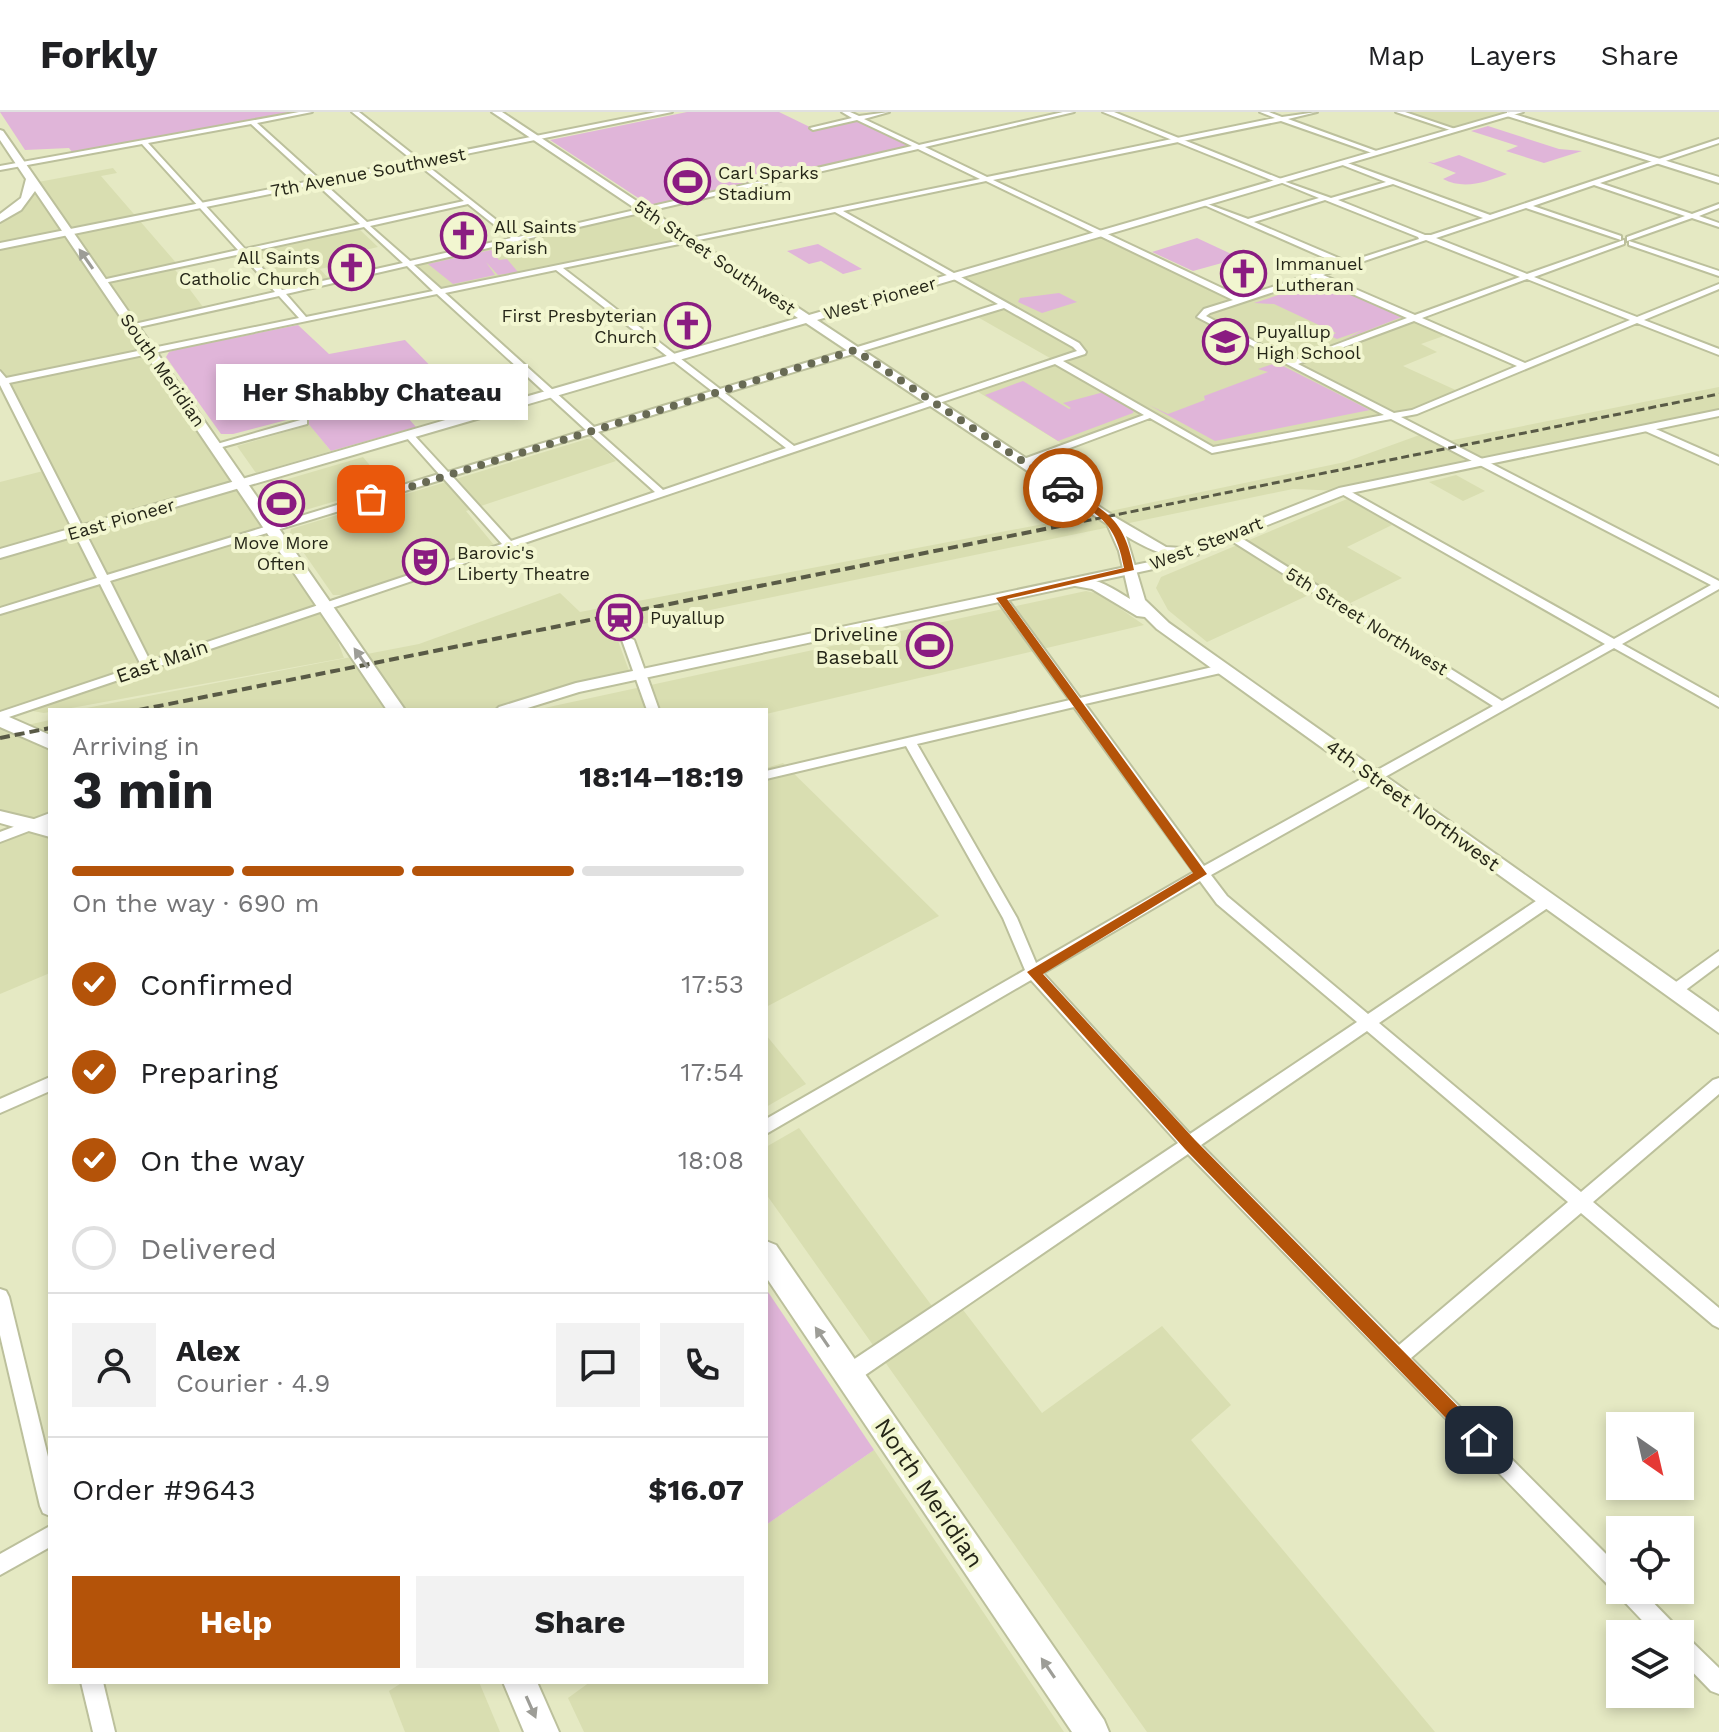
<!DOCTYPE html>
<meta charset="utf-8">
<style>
body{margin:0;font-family:"Work Sans",sans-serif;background:#f2f2f2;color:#202124;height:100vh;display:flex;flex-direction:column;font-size:30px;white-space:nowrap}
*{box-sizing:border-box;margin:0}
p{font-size:26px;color:#757577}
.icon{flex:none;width:44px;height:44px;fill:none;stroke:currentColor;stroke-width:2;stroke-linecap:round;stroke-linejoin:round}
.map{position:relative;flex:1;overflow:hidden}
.drawer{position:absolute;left:48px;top:596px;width:720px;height:976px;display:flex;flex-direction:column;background:#fff;border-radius:0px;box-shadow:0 4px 12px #0003}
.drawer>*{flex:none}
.needle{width:52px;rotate:146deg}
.fabs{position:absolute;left:1606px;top:1300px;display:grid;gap:16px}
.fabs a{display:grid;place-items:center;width:88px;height:88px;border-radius:0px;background:#fff;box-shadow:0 4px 12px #0003;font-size:40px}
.pin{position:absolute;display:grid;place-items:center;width:68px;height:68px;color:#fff;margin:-34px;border-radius:16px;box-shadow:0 4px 12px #0006}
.courier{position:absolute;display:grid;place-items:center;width:80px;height:80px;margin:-40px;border:6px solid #b45309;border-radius:50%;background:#fff;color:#222;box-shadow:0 2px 10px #0007}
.bubble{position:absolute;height:56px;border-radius:0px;background:#fff;box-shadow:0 4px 12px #0003;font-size:26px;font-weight:700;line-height:56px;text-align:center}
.headline em{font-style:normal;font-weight:700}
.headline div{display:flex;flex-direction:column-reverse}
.headline{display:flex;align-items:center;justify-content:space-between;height:136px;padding:0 24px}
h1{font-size:52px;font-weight:700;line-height:60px}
.bar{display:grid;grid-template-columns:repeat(4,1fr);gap:12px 8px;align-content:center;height:96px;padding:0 24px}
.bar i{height:10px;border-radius:6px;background:#e0e0e0}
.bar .selected{background:#b45309}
.bar p{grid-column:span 4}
.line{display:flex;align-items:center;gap:20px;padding:0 24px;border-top:2px solid #e0e0e0}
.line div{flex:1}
.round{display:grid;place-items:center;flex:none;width:84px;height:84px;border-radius:0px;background:#f2f2f2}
ol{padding:0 24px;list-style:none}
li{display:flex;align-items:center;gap:24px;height:88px}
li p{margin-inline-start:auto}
li .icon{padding:8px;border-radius:50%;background:#b45309;color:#fff;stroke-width:4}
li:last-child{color:#757577}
li i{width:44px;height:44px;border:4px solid #e0e0e0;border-radius:50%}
.primary-button{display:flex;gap:16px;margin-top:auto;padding:16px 24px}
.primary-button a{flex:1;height:92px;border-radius:0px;background:#b45309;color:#fff;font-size:32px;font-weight:700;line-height:92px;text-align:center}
.primary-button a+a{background:#f2f2f2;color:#202124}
header{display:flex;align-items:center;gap:48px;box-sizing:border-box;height:112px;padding:0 40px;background:#fff;border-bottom:2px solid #e0e0e0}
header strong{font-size:38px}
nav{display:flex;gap:44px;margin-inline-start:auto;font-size:28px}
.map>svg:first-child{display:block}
.built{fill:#d9deb1}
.green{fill:#e0b5d9}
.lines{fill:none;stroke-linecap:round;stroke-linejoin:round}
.minor-casing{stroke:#bcc09c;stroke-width:4}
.tertiary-casing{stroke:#bcc09c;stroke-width:4}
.secondary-casing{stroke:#bcc09c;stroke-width:4}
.primary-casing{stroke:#bcc09c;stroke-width:4}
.minor{fill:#fff;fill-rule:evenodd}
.tertiary{fill:#fff;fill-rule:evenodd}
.secondary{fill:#fff;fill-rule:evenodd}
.primary{fill:#fff;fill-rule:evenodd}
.rail-far1{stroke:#595a46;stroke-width:3;stroke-dasharray:8 4;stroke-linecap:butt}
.rail{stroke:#595a46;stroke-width:4;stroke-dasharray:10 5;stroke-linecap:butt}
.oneway{fill:#9d9d97}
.route{fill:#b45309}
.done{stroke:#686a54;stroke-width:8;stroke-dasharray:0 14.4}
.labels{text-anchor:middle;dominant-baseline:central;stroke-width:8;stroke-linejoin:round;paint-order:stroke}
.far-street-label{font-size:18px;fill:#252618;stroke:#f2f6d0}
.far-poi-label{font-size:18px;fill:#252618;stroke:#f2f6d0;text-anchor:start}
.poi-label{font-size:20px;fill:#252618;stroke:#f2f6d0;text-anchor:end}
.street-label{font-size:20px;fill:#252618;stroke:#f2f6d0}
.near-street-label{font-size:24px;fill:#252618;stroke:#f2f6d0}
</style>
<header>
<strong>Forkly</strong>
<nav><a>Map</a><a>Layers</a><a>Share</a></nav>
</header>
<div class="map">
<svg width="1719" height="1620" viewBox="0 0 1719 1620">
<rect width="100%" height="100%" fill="#e5e9c3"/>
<g class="built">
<polygon points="1399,0 1519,0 1455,18"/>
<polygon points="113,56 117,61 101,64 178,153 173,155 206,199 134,215 325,495 344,546 44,601 21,597 0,604 0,370 47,358 0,261 0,107 15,97 33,71"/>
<polygon points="646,98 691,128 439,180 408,152"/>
<polygon points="359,117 378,135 348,142 354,149 320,157 329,167 288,177 256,139"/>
<polygon points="1101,122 1240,188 1316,163 1449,222 1421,232 1437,240 1403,254 1460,280 1414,300 1212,338 1151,303 1066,334 975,278 1057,250 974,203 1003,194 953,165"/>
<polygon points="1719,275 1719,301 1343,379 1293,377 614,518 631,564 504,598 76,598 419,532 560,481 580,500 1091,403 1345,350 1425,321 1443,330"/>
<polygon points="310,313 331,339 256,361 237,334"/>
<polygon points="587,327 594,328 616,349 466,399 494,433 344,483 333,483 290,421 291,417"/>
<polygon points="363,345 387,374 285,404 264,374"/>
<polygon points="1456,363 1485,379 1463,389 1429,370"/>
<polygon points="1347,387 1392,413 1347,435 1402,466 1338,497 1313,481 1207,530 1168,498 1156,476 1161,465"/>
<polygon points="1086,479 1099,482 1144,513 766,602 766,598 535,598"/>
<polygon points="0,607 18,615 50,608 50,861 0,882 0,725 30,713 0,705"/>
<polygon points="783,651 939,804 766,895 766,656"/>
<polygon points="766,923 806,972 766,995"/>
<polygon points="799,1016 938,1202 957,1190 1042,1301 1162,1214 1231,1293 1191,1328 1435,1620 1147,1620 766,1082 766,1035"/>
<polygon points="874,1338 1064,1620 584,1620 568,1586 590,1570 766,1570 766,1413"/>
<polygon points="403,1570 479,1570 500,1620 405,1620 389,1579"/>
</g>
<g class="green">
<polygon points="0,0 290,0 72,40 69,36 25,38"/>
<polygon points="687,0 779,0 814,17 855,8 911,35 652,95 550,28"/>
<polygon points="1488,14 1559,37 1582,39 1544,51 1506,39 1518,34 1471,19"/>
<path d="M 1459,43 L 1507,62 C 1486,70 1464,78 1443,67 L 1456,61 L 1428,50 L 1434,51 Z"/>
<polygon points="1197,126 1240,146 1193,159 1152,140"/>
<polygon points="818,132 862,157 843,162 821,149 809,152 787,139"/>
<polygon points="491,138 499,148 507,147 518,160 498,163 486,150 495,163 453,172 428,152"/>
<polygon points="1322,169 1402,205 1343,228 1363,218 1337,227 1331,224 1336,221 1274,192 1254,191"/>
<polygon points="1059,181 1077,190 1042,201 1018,190 1020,186"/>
<polygon points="298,213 329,242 405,228 446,270 406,282 411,292 402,299 416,315 331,339 302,304 233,322 221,322 166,245 169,240 179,237"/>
<polygon points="1273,252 1281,253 1370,298 1215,329 1149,293 1168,302 1205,288 1204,284 1268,260 1258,257"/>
<polygon points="1023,269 1069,297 1071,296 1063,291 1104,280 1134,298 1133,301 1058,329 985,283"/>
<polygon points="766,1177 874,1338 766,1413"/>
</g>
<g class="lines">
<defs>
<g id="minor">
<path d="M 299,0 L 312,0 L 257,11 L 367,110 L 464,89 L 352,0 L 359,0 L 518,125 L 912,34 L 857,8 L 813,18 L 810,16 L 852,6 L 842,0 L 850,0 L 859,4 L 889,0 L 864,7 L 919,33 L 1063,0 L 1074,0 L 925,35 L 987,65 L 1275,6 L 1260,0 L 1269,0 L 1282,5 L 1317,0 L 1288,7 L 1379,40 L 1379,42 L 1375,42 L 1281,9 L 993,68 L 1241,185 L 1341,153 L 1202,92 L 1202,90 L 1248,107 L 1319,86 L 1280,70 L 1280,68 L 1331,86 L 1386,70 L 1340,52 L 1342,49 L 1490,103 L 1719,27 L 1719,31 L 1600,71 L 1692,102 L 1719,92 L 1719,96 L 1699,104 L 1719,111 L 1719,115 L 1692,106 L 1627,129 L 1627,125 L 1685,104 L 1594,73 L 1533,94 L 1621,124 L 1621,128 L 1526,96 L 1436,126 L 1527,162 L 1624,128 L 1624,132 L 1534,165 L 1637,205 L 1719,172 L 1719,177 L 1644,208 L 1719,237 L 1719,243 L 1637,211 L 1417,302 L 1401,305 L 1719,469 L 1719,477 L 1622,532 L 1719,586 L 1719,595 L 1614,536 L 1211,763 L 1227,784 L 1368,902 L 1542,785 L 1552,785 L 1554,789 L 1552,793 L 1379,911 L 1581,1080 L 1713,968 L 1719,966 L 1719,982 L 1593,1090 L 1719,1196 L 1719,1216 L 1713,1213 L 1581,1101 L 1411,1246 L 1620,1456 L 1620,1478 L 1641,1478 L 1677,1515 L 1680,1522 L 1687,1525 L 1719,1556 L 1719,1582 L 1711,1579 L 1680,1547 L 1680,1522 L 1655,1522 L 1620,1485 L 1618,1480 L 1613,1478 L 1188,1042 L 855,1270 L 848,1272 L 841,1270 L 839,1263 L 841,1256 L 1178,1031 L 1031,868 L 766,1022 L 766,1007 L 1025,858 L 1003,806 L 906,634 L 766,667 L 766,659 L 1070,588 L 997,488 L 997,484 L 1005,484 L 1080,586 L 1221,553 L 1225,554 L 1225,560 L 1085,592 L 1204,754 L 1493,594 L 1227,426 L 1227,422 L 1235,422 L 1502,589 L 1605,532 L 1340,381 L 1340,377 L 1346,377 L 1614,527 L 1711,473 L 1391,307 L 1212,341 L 1150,306 L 1027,352 L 1021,352 L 1021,348 L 1144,303 L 1055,252 L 0,608 L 0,600 L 141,553 L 100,472 L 0,502 L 0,496 L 97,466 L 0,273 L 0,259 L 6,266 L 299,206 L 279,184 L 130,217 L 130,213 L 275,180 L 241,142 L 99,172 L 99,168 L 102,168 L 238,138 L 142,32 L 0,58 L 0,54 ZM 251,12 L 360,112 L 245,137 L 148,31 ZM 918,37 L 980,67 L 441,177 L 414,153 ZM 986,69 L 1233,188 L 1204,197 L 1197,205 L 1384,303 L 1213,335 L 1063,249 L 1085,242 L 1086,240 L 1079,231 L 843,99 ZM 1393,72 L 1483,106 L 1431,123 L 1425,123 L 1338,88 ZM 1325,88 L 1418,125 L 1419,127 L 1348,150 L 1254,110 ZM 468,92 L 511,126 L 410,149 L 370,114 ZM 835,100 L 998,192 L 720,277 L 563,156 ZM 364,115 L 403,151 L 282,178 L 248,140 ZM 1426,128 L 1520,165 L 1415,203 L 1323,163 ZM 407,154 L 433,179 L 306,205 L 286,182 ZM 556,158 L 712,279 L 594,315 L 445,181 ZM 1316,166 L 1407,206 L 1292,249 L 1206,204 L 1210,201 ZM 1527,167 L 1630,208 L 1525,251 L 1422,206 ZM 437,182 L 586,318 L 448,360 L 413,322 L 407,322 L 407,326 L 439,362 L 107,463 L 9,271 ZM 1004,196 L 1073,235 L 1077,239 L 794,334 L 725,281 ZM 1414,209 L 1517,254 L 1412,298 L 1394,301 L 1298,252 ZM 717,283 L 786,336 L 663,378 L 598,320 ZM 590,322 L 655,380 L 511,429 L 452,364 ZM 444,367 L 502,432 L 150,549 L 110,469 ZM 1074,595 L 1194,760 L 1036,851 L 1017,806 L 917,632 ZM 1200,769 L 1217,792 L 1357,910 L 1190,1022 L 1043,861 ZM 1367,919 L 1568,1090 L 1399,1233 L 1201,1033 Z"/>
<polygon points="1396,0 1405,0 1458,18 1453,19"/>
<polygon points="1629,129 1719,159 1719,164 1629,133"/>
<polygon points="304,307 307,308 307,312 215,337 210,334"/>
<polygon points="1643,314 1649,314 1719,345 1719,352 1643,318"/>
<polygon points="628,525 634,528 659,598 647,598 622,528"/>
<polygon points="50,701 50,711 0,730 0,720"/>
<polygon points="1719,839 1719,853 1679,883 1669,883 1667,879 1669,875"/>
<polygon points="50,965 50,979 0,1001 0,987"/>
<polygon points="0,1177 6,1179 9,1185 50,1353 50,1404 43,1401 40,1394 0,1223"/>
<polygon points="50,1414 50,1435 0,1463 0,1442"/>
<polygon points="81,1570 103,1570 115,1620 93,1620"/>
</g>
<g id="tertiary">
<polygon points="656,0 672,0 0,137 0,131"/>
<polygon points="1103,0 1114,0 1286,69 1279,71"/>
<polygon points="1507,0 1719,65 1719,71 1507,4"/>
<polygon points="1719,298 1719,304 1346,382 1158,456 579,580 521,598 496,598 499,595 576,571 1154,449 1339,376"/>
</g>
<g id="secondary">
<path d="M 492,0 L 502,0 L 809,203 L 1510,0 L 1523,0 L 817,208 L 1118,407 L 1166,435 L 1198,437 L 1198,443 C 1169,448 1150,438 1126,424 L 1145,488 L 1169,511 L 1719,900 L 1719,921 L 1157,517 L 1145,505 L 1137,504 L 1092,477 L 1070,473 L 1070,467 C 1093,463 1111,475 1130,487 L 1119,439 L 1107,412 L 806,211 L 0,446 L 0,437 L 798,206 Z"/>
<polygon points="0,699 50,711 50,725 0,711"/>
</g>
<g id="primary">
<polygon points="0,18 3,19 405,598 387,598 35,79 21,98 0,110 0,102 21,86 26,67 0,28"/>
<polygon points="0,601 50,623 50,637 0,615"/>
<polygon points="766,1129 776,1133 1104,1608 1109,1620 1072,1620 766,1165"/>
<polygon points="503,1570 537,1570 559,1620 524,1620"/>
</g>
</defs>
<use href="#minor" class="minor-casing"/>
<use href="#tertiary" class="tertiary-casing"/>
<use href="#secondary" class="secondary-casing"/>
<use href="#primary" class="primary-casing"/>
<use href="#minor" class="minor"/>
<use href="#tertiary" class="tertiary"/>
<use href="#secondary" class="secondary"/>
<use href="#primary" class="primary"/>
<polyline class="rail-far1" points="1060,414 1719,282"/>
<g class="rail">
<polyline points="139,598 1070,412"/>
<polyline points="0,626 50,616"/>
</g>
</g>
<defs><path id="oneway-solid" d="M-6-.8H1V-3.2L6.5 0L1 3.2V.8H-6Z" transform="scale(2)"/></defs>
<g class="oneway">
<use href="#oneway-solid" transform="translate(86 147) rotate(-125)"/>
<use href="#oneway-solid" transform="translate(361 546) rotate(-125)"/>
<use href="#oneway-solid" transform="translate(822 1225) rotate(-124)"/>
<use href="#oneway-solid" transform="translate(1048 1556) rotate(-124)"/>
<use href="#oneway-solid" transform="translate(531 1595) rotate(66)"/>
</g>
<path class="route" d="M 1060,374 L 1066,374 C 1108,402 1124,405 1134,458 L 1007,487 L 1207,762 L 1043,862 L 1195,1028 L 1485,1322 L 1488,1328 L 1485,1334 L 1479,1337 L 1473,1334 L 1185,1037 L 1027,860 L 1193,761 L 996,486 L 1124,456 C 1115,407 1098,404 1060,378 Z"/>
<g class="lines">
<polyline class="done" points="371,387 855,238 1063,376"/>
</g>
<defs>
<symbol id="stadium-ring" viewBox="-11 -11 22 22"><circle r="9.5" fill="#f2f6d0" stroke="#8a1c81" stroke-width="1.5"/><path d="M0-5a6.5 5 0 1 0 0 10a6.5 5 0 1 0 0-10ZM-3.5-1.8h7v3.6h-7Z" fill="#8a1c81"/></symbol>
<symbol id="church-ring" viewBox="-11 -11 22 22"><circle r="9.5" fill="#f2f6d0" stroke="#8a1c81" stroke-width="1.5"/><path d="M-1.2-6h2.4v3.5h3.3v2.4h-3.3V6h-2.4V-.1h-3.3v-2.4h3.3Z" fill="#8a1c81"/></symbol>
<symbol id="school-ring" viewBox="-11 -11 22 22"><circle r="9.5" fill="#f2f6d0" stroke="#8a1c81" stroke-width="1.5"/><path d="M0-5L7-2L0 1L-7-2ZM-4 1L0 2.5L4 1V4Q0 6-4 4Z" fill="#8a1c81"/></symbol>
<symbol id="theatre-ring" viewBox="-11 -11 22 22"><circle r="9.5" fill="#f2f6d0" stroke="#8a1c81" stroke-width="1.5"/><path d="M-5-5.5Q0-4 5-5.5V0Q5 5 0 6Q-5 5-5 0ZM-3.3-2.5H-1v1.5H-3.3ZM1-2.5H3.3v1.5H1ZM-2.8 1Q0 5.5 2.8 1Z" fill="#8a1c81"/></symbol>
<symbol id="station-ring" viewBox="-11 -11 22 22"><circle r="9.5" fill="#f2f6d0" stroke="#8a1c81" stroke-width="1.5"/><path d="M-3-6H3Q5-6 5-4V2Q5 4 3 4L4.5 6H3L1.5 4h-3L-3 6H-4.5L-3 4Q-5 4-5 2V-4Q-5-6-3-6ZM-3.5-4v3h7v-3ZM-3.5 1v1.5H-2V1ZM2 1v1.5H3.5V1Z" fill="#8a1c81"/></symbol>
</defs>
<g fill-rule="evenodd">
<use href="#stadium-ring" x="662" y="44" width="51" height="51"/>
<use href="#church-ring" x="438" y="98" width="51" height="51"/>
<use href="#church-ring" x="326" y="130" width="51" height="51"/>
<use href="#church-ring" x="1218" y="136" width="51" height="51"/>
<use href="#church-ring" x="662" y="188" width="51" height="51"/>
<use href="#school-ring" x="1200" y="204" width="51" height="51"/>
<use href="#stadium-ring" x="256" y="366" width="51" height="51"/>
<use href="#theatre-ring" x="400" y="424" width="51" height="51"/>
<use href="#station-ring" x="594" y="480" width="51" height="51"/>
<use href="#stadium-ring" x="904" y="508" width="51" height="51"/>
</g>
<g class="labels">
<g class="far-street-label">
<text transform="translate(368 60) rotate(-11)">7th Avenue Southwest</text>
<text transform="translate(715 145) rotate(34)">5th Street Southwest</text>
<text transform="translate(880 186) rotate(-16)">West Pioneer</text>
<text transform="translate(163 258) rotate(55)">South Meridian</text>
<text transform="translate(121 407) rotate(-16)">East Pioneer</text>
<text transform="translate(1206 431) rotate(-21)">West Stewart</text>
<text transform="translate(1367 509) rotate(32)">5th Street Northwest</text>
</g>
<g class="far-poi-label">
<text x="718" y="60">Carl Sparks<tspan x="718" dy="21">Stadium</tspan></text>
<text x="494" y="114">All Saints<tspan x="494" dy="21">Parish</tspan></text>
<text x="320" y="145" text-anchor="end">All Saints<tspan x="320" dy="21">Catholic Church</tspan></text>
<text x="1275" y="151">Immanuel<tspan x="1275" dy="21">Lutheran</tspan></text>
<text x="657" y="203" text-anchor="end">First Presbyterian<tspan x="657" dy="21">Church</tspan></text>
<text x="1256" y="219">Puyallup<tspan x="1256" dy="21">High School</tspan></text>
<text x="281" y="430" text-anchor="middle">Move More<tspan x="281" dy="21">Often</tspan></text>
<text x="457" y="440">Barovic's<tspan x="457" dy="21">Liberty Theatre</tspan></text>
<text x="650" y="505">Puyallup</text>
</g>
<g class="poi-label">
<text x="898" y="522">Driveline<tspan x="898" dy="23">Baseball</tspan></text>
</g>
<g class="street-label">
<text transform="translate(162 549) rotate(-19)">East Main</text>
<text transform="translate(1413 693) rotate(36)">4th Street Northwest</text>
</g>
<g class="near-street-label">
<text transform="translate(929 1381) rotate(56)">North Meridian</text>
</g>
</g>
</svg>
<div class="fabs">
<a><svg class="needle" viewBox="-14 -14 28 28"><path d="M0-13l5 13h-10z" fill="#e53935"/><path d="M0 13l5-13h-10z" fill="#757577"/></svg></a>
<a><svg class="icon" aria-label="locate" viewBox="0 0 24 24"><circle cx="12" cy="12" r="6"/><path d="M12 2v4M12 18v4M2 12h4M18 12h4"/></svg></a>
<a><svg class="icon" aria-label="layers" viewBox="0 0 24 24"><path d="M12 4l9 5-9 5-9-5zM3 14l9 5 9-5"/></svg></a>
</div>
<div class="pin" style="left:371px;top:387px;background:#ea580c"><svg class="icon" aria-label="bag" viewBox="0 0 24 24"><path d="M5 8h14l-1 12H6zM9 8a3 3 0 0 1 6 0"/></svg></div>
<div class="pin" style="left:1479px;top:1328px;background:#1f2937"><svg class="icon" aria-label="home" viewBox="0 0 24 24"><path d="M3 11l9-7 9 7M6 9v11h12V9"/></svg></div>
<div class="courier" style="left:1063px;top:376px"><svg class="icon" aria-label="car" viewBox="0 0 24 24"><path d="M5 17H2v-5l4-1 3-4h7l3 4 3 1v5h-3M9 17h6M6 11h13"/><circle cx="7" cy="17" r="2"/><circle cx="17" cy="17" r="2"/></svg></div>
<div class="bubble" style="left:216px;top:252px;width:312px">Her Shabby Chateau</div>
<section class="drawer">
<div class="headline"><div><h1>3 min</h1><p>Arriving in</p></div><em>18:14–18:19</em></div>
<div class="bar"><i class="selected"></i><i class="selected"></i><i class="selected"></i><i></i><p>On the way · 690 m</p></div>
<ol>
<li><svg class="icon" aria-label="check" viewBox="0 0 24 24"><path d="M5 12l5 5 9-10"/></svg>Confirmed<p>17:53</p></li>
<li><svg class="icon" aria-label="check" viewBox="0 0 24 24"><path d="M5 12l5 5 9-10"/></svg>Preparing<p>17:54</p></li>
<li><svg class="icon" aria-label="check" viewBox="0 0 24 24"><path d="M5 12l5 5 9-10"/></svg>On the way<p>18:08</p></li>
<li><i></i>Delivered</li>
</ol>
<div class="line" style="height:144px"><a class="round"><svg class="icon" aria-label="person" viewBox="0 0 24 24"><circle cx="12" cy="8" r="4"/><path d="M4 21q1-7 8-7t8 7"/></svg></a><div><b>Alex</b><p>Courier · 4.9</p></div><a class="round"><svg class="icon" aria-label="chat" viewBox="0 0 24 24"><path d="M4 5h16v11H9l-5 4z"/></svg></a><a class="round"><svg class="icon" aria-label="phone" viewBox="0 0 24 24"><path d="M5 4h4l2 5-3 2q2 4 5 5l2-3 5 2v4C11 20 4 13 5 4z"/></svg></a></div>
<div class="line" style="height:104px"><div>Order #9643</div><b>$16.07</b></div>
<div class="primary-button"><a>Help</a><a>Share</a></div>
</section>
</div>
